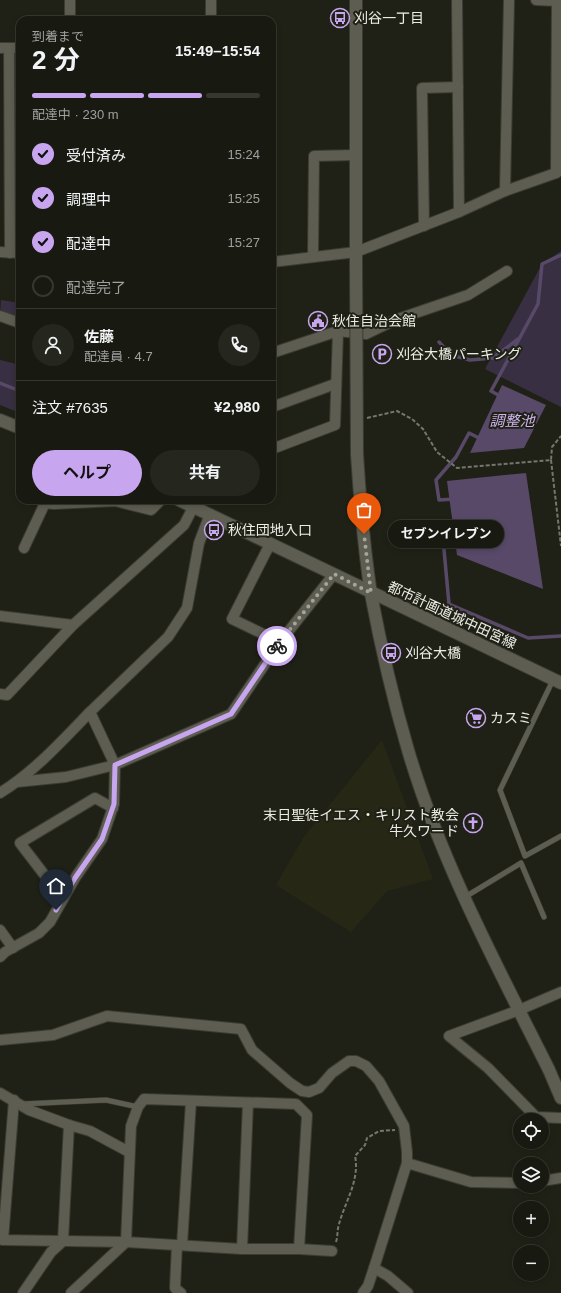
<!DOCTYPE html>
<html lang="ja">
<meta charset="utf-8">
<style>
body{margin:0;font-family:Arial,"Noto Sans JP",sans-serif;background:#25261e;color:#f1f3f6;height:100vh;display:flex;flex-direction:column;font-size:15px;white-space:nowrap}
*{box-sizing:border-box;margin:0}
p{font-size:13px;color:#9fa09f}
.icon{flex:none;width:22px;height:22px;fill:none;stroke:currentColor;stroke-width:2;stroke-linecap:round;stroke-linejoin:round}
.map{position:relative;flex:1;overflow:hidden}
.details{position:absolute;left:16px;top:16px;width:260px;height:488px;display:flex;flex-direction:column;background:#181910;border-radius:12px;box-shadow:0 2px 6px #0003,0 0 0 1px #363830}
.details>*{flex:none}
.tools{position:absolute;left:513px;top:1113px;display:grid;gap:8px}
.tools a{display:grid;place-items:center;width:36px;height:36px;border-radius:50%;background:#181910;box-shadow:0 2px 6px #0003,0 0 0 1px #363830;font-size:20px}
.pin{position:absolute;display:grid;place-items:center;width:34px;height:34px;color:#fff;margin:-41px -17px;border-radius:50% 50% 50% 0;rotate:-45deg;box-shadow:0 0 4px #0007}
.pin .icon{rotate:45deg}
.courier{position:absolute;display:grid;place-items:center;width:40px;height:40px;margin:-20px;border:3px solid #c8a6ef;border-radius:50%;background:#fff;color:#222;box-shadow:0 1px 5px #0007}
.bubble{position:absolute;height:28px;border-radius:14px;background:#181910;box-shadow:0 2px 6px #0003,0 0 0 1px #363830;font-size:13px;font-weight:700;line-height:28px;text-align:center}
.summary em{font-style:normal;font-weight:700}
.summary div{display:flex;flex-direction:column-reverse}
.summary{display:flex;align-items:center;justify-content:space-between;height:68px;padding:0 16px}
h1{font-size:26px;font-weight:700;line-height:30px}
.bar{display:grid;grid-template-columns:repeat(4,1fr);gap:6px 4px;align-content:center;height:48px;padding:0 16px}
.bar i{height:5px;border-radius:3px;background:#363830}
.bar .current{background:#c8a6ef}
.bar p{grid-column:span 4}
.line{display:flex;align-items:center;gap:10px;padding:0 16px;border-top:1px solid #363830}
.line div{flex:1}
.round{display:grid;place-items:center;flex:none;width:42px;height:42px;border-radius:21px;background:#25261e}
ol{padding:0 16px;list-style:none}
li{display:flex;align-items:center;gap:12px;height:44px}
li p{margin-inline-start:auto}
li .icon{padding:4px;border-radius:50%;background:#c8a6ef;color:#111;stroke-width:4}
li:last-child{color:#9fa09f}
li i{width:22px;height:22px;border:2px solid #363830;border-radius:50%}
.action{display:flex;gap:8px;margin-top:auto;padding:8px 16px}
.action a{flex:1;height:46px;border-radius:24px;background:#c8a6ef;color:#111;font-size:16px;font-weight:700;line-height:46px;text-align:center}
.action a+a{background:#25261e;color:#f1f3f6}
.map>svg:first-child{display:block}
.built{fill:#262715}
.green{fill:#382f42}
.water{fill:#584969}
.lines{fill:none;stroke-linecap:round;stroke-linejoin:round}
.stream{stroke:#584969;stroke-width:3.5}
.service-casing{stroke:#3c3c34;stroke-width:6}
.minor-casing{stroke:#3c3c34;stroke-width:12}
.tertiary-casing{stroke:#3c3c34;stroke-width:14}
.path{stroke:#75766c;stroke-width:2;stroke-dasharray:4 2;stroke-linecap:butt}
.service{stroke:#5d5e51;stroke-width:5}
.minor{stroke:#5d5e51;stroke-width:10}
.tertiary{stroke:#5d5e51;stroke-width:12}
.tertiary-bridge-casing{stroke:#3c3c34;stroke-width:14;stroke-linecap:butt}
.tertiary-bridge{stroke:#5d5e51;stroke-width:12}
.done{stroke:#a4a59c;stroke-width:4;stroke-dasharray:0 7.2}
.route{stroke:#c8a6ef;stroke-width:5}
.labels{text-anchor:middle;dominant-baseline:central;stroke-width:4;stroke-linejoin:round;paint-order:stroke}
.poi-label{font-size:14px;fill:#ebece4;stroke:#202116;text-anchor:start}
.street-label{font-size:14px;fill:#ebece4;stroke:#202116}
.water-label{font-size:15px;font-style:italic;fill:#cdb2ed;stroke:#202116}
</style>
<div class="map">
<svg width="561" height="1293" viewBox="0 0 561 1293">
<rect width="100%" height="100%" fill="#202116"/>
<polygon class="built" points="382,740 433,879 387,891 351,932 276,885 303,838"/>
<g class="green">
<polygon points="561,251 561,407 485,369 542,264"/>
<polygon points="1,300 20,303 20,323 0,316"/>
<polygon points="0,360 20,365 20,413 0,405"/>
</g>
<g class="water">
<polygon points="502,385 546,405 524,448 470,453"/>
<polygon points="526,473 543,589 457,555 447,481"/>
</g>
<g class="lines">
<g class="stream">
<polyline points="439,342 451,355 470,360 493,358 518,339"/>
<polyline points="0,383 20,391"/>
<polyline points="500,396 491,391 538,304 542,264 561,255"/>
<polyline points="454,499 439,500 436,480 456,457 469,433 481,439"/>
<polyline points="460,538 443,539 449,604 528,638 561,636"/>
</g>
<defs>
<g id="service">
<polyline points="553,680 500,790 525,856 561,836"/>
<polyline points="465,897 521,863 544,917"/>
<polyline points="22,1104 106,1100 138,1107"/>
</g>
<g id="minor">
<polyline points="211,0 211,20"/>
<polyline points="457,0 459,212"/>
<polyline points="536,0 557,1"/>
<polyline points="70,20 70,0"/>
<polyline points="0,48 20,48"/>
<polyline points="9,48 10,253"/>
<polyline points="556,173 557,0"/>
<polyline points="505,191 509,0"/>
<polyline points="424,226 422,88 458,87"/>
<polyline points="0,252 20,253"/>
<polyline points="313,257 314,156 356,155"/>
<polyline points="272,262 356,252 459,212 505,191 556,173 561,169"/>
<polyline points="0,316 20,323"/>
<polyline points="338,331 366,334 395,320 468,295 507,271"/>
<polyline points="272,353 338,331 335,425 272,449"/>
<polyline points="272,407 335,384"/>
<polyline points="270,544 232,619 280,642"/>
<polyline points="24,548 45,503 54,504 115,501 151,510 161,500"/>
<polyline points="0,616 73,625"/>
<polyline points="0,694 7,695 73,625 184,525 197,500"/>
<polyline points="90,712 168,637 187,608 199,543 210,514"/>
<polyline points="17,782 66,777 115,765 231,714 280,642 334,574"/>
<path d="M 0,793 C 35,771 62,741 90,712 L 115,765 L 114,804 L 102,839 L 75,878 L 50,922 L 39,933 L 5,952 L 0,957"/>
<polyline points="63,899 20,843 95,798 113,808"/>
<polyline points="0,930 13,948"/>
<polyline points="561,992 519,1010 449,1036 488,1068 536,1117 561,1118"/>
<polyline points="0,1040 53,1035 107,1016 241,1029 252,1050 290,1083 302,1091 309,1092 319,1088 332,1073 349,1061 356,1061 366,1066 379,1081 404,1126 407,1152 407,1163 374,1268 368,1286 363,1293"/>
<polyline points="0,1093 29,1110 69,1125 90,1131 129,1152"/>
<polyline points="407,1163 471,1182 520,1183"/>
<polyline points="542,1181 561,1178"/>
<polyline points="0,1238 3,1240 126,1242 242,1249 299,1249 332,1251"/>
<polyline points="3,1240 14,1100"/>
<polyline points="177,1245 175,1288 181,1293"/>
<polyline points="182,1245 191,1101"/>
<polyline points="242,1249 248,1103"/>
<polyline points="374,1268 388,1276 408,1293"/>
<polyline points="23,1293 51,1252 63,1241 69,1125"/>
<polyline points="71,1293 126,1242 131,1126 138,1107 144,1099 296,1104 307,1115 299,1249"/>
</g>
<g id="tertiary">
<polyline points="356,0 356,265"/>
<polyline points="0,420 20,428"/>
<path d="M 357,454 C 360,501 364,548 371,594 C 381,647 393,699 408,750 C 441,862 497,966 549,1070 L 561,1098"/>
<polyline points="179,500 561,683"/>
</g>
</defs>
<use href="#service" class="service-casing"/>
<use href="#minor" class="minor-casing"/>
<use href="#tertiary" class="tertiary-casing"/>
<g class="path">
<polyline points="367,418 397,411 412,419 423,429 437,452 457,468 551,460 552,447 561,436"/>
<polyline points="551,460 561,546"/>
<path d="M 336,1242 C 338,1236 337,1230 339,1224 C 345,1202 360,1180 355,1156 L 365,1145 L 367,1138 L 379,1131 L 395,1130"/>
</g>
<use href="#service" class="service"/>
<use href="#minor" class="minor"/>
<use href="#tertiary" class="tertiary"/>
<defs>
<polyline id="tertiary-bridge" points="356,265 357,454"/>
</defs>
<use href="#tertiary-bridge" class="tertiary-bridge-casing"/>
<use href="#tertiary-bridge" class="tertiary-bridge"/>
</g>
<g class="lines">
<polyline class="done" points="277,646 334,574 371,593 364,534"/>
<polyline class="route" points="56,910 75,878 102,839 114,804 115,765 231,714 277,646"/>
</g>
<defs>
<symbol id="bus-ring" viewBox="-11 -11 22 22"><circle r="9.5" fill="#202116" stroke="#c8a6ef" stroke-width="1.5"/><path d="M-5-6H5V4H4V6H2V4H-2V6H-4V4H-5ZM-3.5-4V0h7V-4ZM-3.5 1.2v1.5H-2V1.2ZM2 1.2v1.5H3.5V1.2Z" fill="#c8a6ef"/></symbol>
<symbol id="civic-ring" viewBox="-11 -11 22 22"><circle r="9.5" fill="#202116" stroke="#c8a6ef" stroke-width="1.5"/><path d="M-.6-6.5H3V-4.5H.6V-3L4-1V1h2V6H-6V1h2V-1L-.6-3ZM-1.2 2.5V6h2.4V2.5Z" fill="#c8a6ef"/></symbol>
<symbol id="parking-ring" viewBox="-11 -11 22 22"><circle r="9.5" fill="#202116" stroke="#c8a6ef" stroke-width="1.5"/><path d="M-3.5-5.5H1a3.5 3.5 0 0 1 0 7H-1V5.5H-3.5ZM-1-3.4V-.6H.8a1.4 1.4 0 0 0 0-2.8Z" fill="#c8a6ef"/></symbol>
<symbol id="supermarket-ring" viewBox="-11 -11 22 22"><circle r="9.5" fill="#202116" stroke="#c8a6ef" stroke-width="1.5"/><path d="M-6-5.5h2.5l.6 2H6L4.5 2H-2.5L-4.4-4H-6ZM-1.5 3.2a1.3 1.3 0 1 0 .1 0ZM3 3.2a1.3 1.3 0 1 0 .1 0Z" fill="#c8a6ef"/></symbol>
<symbol id="church-ring" viewBox="-11 -11 22 22"><circle r="9.5" fill="#202116" stroke="#c8a6ef" stroke-width="1.5"/><path d="M-1.2-6h2.4v3.5h3.3v2.4h-3.3V6h-2.4V-.1h-3.3v-2.4h3.3Z" fill="#c8a6ef"/></symbol>
</defs>
<g fill-rule="evenodd">
<use href="#bus-ring" x="329" y="7" width="22" height="22"/>
<use href="#civic-ring" x="307" y="310" width="22" height="22"/>
<use href="#parking-ring" x="371" y="343" width="22" height="22"/>
<use href="#bus-ring" x="203" y="519" width="22" height="22"/>
<use href="#bus-ring" x="380" y="642" width="22" height="22"/>
<use href="#supermarket-ring" x="465" y="707" width="22" height="22"/>
<use href="#church-ring" x="462" y="812" width="22" height="22"/>
</g>
<g class="labels">
<g class="poi-label">
<text x="354" y="18">刈谷一丁目</text>
<text x="332" y="321">秋住自治会館</text>
<text x="396" y="354">刈谷大橋パーキング</text>
<text x="228" y="530">秋住団地入口</text>
<text x="405" y="653">刈谷大橋</text>
<text x="490" y="718">カスミ</text>
<text x="459" y="815" text-anchor="end">末日聖徒イエス・キリスト教会<tspan x="459" dy="16">牛久ワード</tspan></text>
</g>
<g class="street-label">
<text transform="translate(452 615) rotate(25)">都市計画道城中田宮線</text>
</g>
<g class="water-label">
<text x="512" y="420">調整池</text>
</g>
</g>
</svg>
<div class="tools">
<a><svg class="icon" aria-label="locate" viewBox="0 0 24 24"><circle cx="12" cy="12" r="6"/><path d="M12 2v4M12 18v4M2 12h4M18 12h4"/></svg></a>
<a><svg class="icon" aria-label="layers" viewBox="0 0 24 24"><path d="M12 4l9 5-9 5-9-5zM3 14l9 5 9-5"/></svg></a>
<a>+</a>
<a>−</a>
</div>
<div class="pin" style="left:364px;top:534px;background:#ea580c"><svg class="icon" aria-label="bag" viewBox="0 0 24 24"><path d="M5 8h14l-1 12H6zM9 8a3 3 0 0 1 6 0"/></svg></div>
<div class="pin" style="left:56px;top:910px;background:#1f2937"><svg class="icon" aria-label="home" viewBox="0 0 24 24"><path d="M3 11l9-7 9 7M6 9v11h12V9"/></svg></div>
<div class="courier" style="left:277px;top:646px"><svg class="icon" aria-label="bike" viewBox="0 0 24 24"><circle cx="6" cy="16" r="4"/><circle cx="18" cy="16" r="4"/><path d="M6 16l4-8h5l3 8M10 8l3 8H6M13 5h3"/></svg></div>
<div class="bubble" style="left:388px;top:520px;width:116px">セブンイレブン</div>
<section class="details">
<div class="summary"><div><h1>2 分</h1><p>到着まで</p></div><em>15:49–15:54</em></div>
<div class="bar"><i class="current"></i><i class="current"></i><i class="current"></i><i></i><p>配達中 · 230 m</p></div>
<ol>
<li><svg class="icon" aria-label="check" viewBox="0 0 24 24"><path d="M5 12l5 5 9-10"/></svg>受付済み<p>15:24</p></li>
<li><svg class="icon" aria-label="check" viewBox="0 0 24 24"><path d="M5 12l5 5 9-10"/></svg>調理中<p>15:25</p></li>
<li><svg class="icon" aria-label="check" viewBox="0 0 24 24"><path d="M5 12l5 5 9-10"/></svg>配達中<p>15:27</p></li>
<li><i></i>配達完了</li>
</ol>
<div class="line" style="height:72px"><a class="round"><svg class="icon" aria-label="person" viewBox="0 0 24 24"><circle cx="12" cy="8" r="4"/><path d="M4 21q1-7 8-7t8 7"/></svg></a><div><b>佐藤</b><p>配達員 · 4.7</p></div><a class="round"><svg class="icon" aria-label="phone" viewBox="0 0 24 24"><path d="M5 4h4l2 5-3 2q2 4 5 5l2-3 5 2v4C11 20 4 13 5 4z"/></svg></a></div>
<div class="line" style="height:52px"><div>注文 #7635</div><b>¥2,980</b></div>
<div class="action"><a>ヘルプ</a><a>共有</a></div>
</section>
</div>
